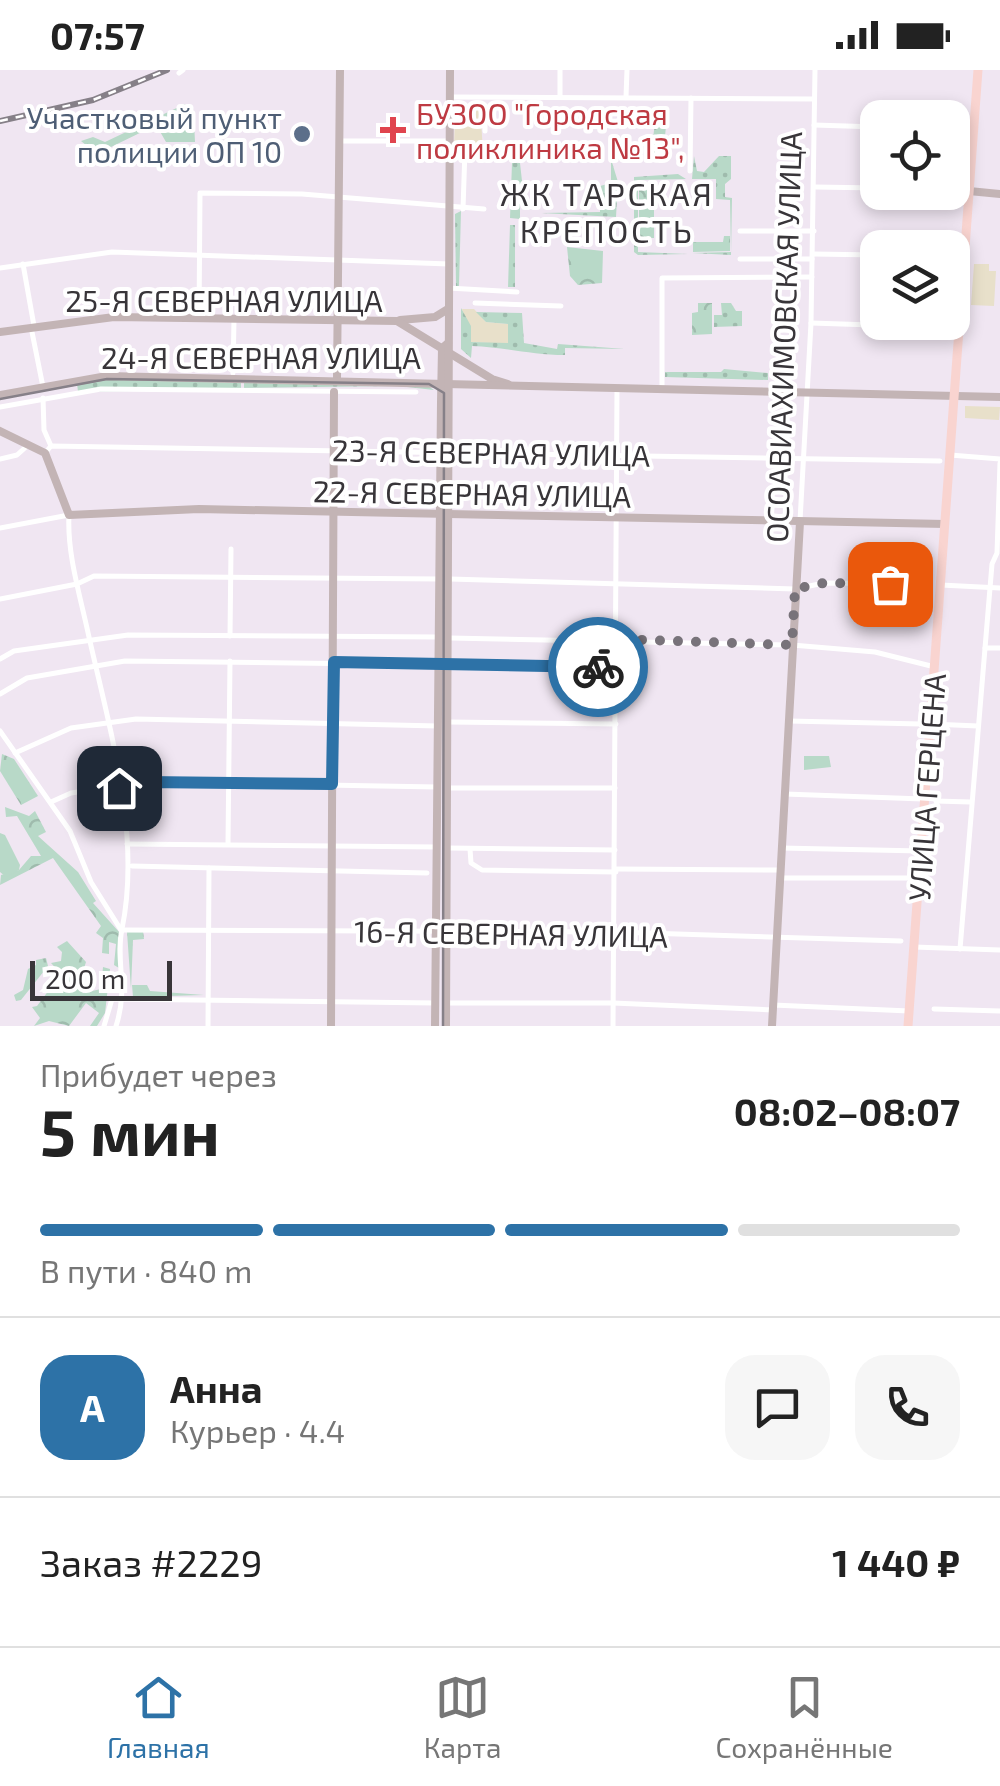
<!DOCTYPE html>
<html lang="ru">
<meta charset="utf-8">
<style>
body{margin:0;font-family:"Exo 2",sans-serif;background:#f6f6f6;color:#222;height:100vh;display:flex;flex-direction:column;font-size:38px;white-space:nowrap}
*{box-sizing:border-box;margin:0}
p{font-size:32px;color:#767676}
.icon{flex:none;width:55px;height:55px;fill:none;stroke:currentColor;stroke-width:2;stroke-linecap:round;stroke-linejoin:round}
.map{position:relative;height:956px;overflow:hidden}
.sheet{display:flex;flex-direction:column;background:#fff;flex:1}
.sheet>*{flex:none}
.fabs{position:absolute;left:860px;top:30px;display:grid;gap:20px}
.fabs a{display:grid;place-items:center;width:110px;height:110px;border-radius:20px;background:#fff;box-shadow:0 5px 15px #0003;font-size:50px}
.scale{position:absolute;left:30px;bottom:25px;width:142px;box-sizing:border-box;padding-left:10px;border:5px solid #383539;border-top:0;font-size:28px;line-height:35px;white-space:nowrap;color:#383539;-webkit-text-stroke:8px #fff;paint-order:stroke}
.pin{position:absolute;display:grid;place-items:center;width:85px;height:85px;color:#fff;margin:-42px;border-radius:20px;box-shadow:0 5px 15px #0006}
.courier{position:absolute;display:grid;place-items:center;width:100px;height:100px;margin:-50px;border:8px solid #2d72a7;border-radius:50%;background:#fff;color:#222;box-shadow:0 2px 12px #0007}
.head em{font-style:normal;font-weight:700}
.head div{display:flex;flex-direction:column-reverse}
.head{display:flex;align-items:center;justify-content:space-between;height:170px;padding:0 40px}
h1{font-size:65px;font-weight:700;line-height:75px}
.bar{display:grid;grid-template-columns:repeat(4,1fr);gap:15px 10px;align-content:center;height:120px;padding:0 40px}
.bar i{height:12px;border-radius:8px;background:#e0e0e0}
.bar .active{background:#2d72a7}
.bar p{grid-column:span 4}
.line{display:flex;align-items:center;gap:25px;padding:0 40px;border-top:2px solid #e0e0e0}
.line div{flex:1}
.round{display:grid;place-items:center;flex:none;width:105px;height:105px;border-radius:30px;background:#f6f6f6}
.status{display:flex;justify-content:space-between;align-items:center;height:70px;padding:0 50px;background:#fff;direction:ltr}
.status svg{height:28px;fill:currentColor}
.dock{display:flex;justify-content:space-around;align-items:center;height:140px;border-top:2px solid #e0e0e0;background:#fff;font-size:28px;color:#767676}
.dock a{display:grid;justify-items:center;gap:5px}
.dock .active{color:#2d72a7}
.map>svg:first-child{display:block}
.commercial{fill:#e8e0ca}
.grass{fill:url(#grass-dots)}
.forest{fill:url(#forest-crowns)}
.pitch{fill:#b8d9c8}
.lines{fill:none;stroke-linecap:round;stroke-linejoin:round}
.street{stroke:#fff;stroke-width:5}
.secondary{stroke:#c3b4b5;stroke-width:8}
.primary{stroke:#f9d4d0;stroke-width:9}
.tram{stroke:#868088;stroke-width:2.5}
.rail-casing{stroke:#868088;stroke-width:6}
.rail{stroke:#fff;stroke-width:2.5;stroke-dasharray:8;stroke-linecap:butt}
.done{stroke:#78737a;stroke-width:10;stroke-dasharray:0 18}
.route{stroke:#2d72a7;stroke-width:12}
.health-dot{fill:#e0444e;stroke:#fff;stroke-width:4}
.service-dot{fill:#5c6f8a;stroke:#fff;stroke-width:4}
.labels{text-anchor:middle;dominant-baseline:central;stroke-width:8;stroke-linejoin:round;paint-order:stroke}
.health-label{font-size:30px;fill:#be3a42;stroke:#fff;text-anchor:start}
.service-label{font-size:30px;fill:#4e5e75;stroke:#fff;text-anchor:end}
.street-label{font-size:30px;fill:#383539;stroke:#fff}
.neighbourhood-label{font-size:32px;letter-spacing:2.5px;fill:#383539;stroke:#fff}
</style>
<div class="status"><b>07:57</b><svg viewBox="0 0 49 12"><path d="M0 12V9h3v3zM5 12V6h3v6zM10 12V3h3v9zM15 12V0h3v12zM26 1h20v11H26zM47 4h2v5h-2z"/></svg></div>
<div class="map">
<svg width="1000" height="956" viewBox="0 0 1000 956">
<defs>
<pattern id="grass-dots" width="8" height="8" patternUnits="userSpaceOnUse" patternTransform="scale(2.5)"><rect width="8" height="8" fill="#b8d9c8"/><path d="M2 2h.1M6 6h.1" fill="none" stroke="#9fbbad" stroke-width="1.8" stroke-linecap="round"/></pattern>
<pattern id="forest-crowns" width="20" height="18" patternUnits="userSpaceOnUse" patternTransform="scale(2.5)"><rect width="20" height="18" fill="#b8d9c8"/><path d="M2 6a3 3 0 1 1 6 0M12 15a3 3 0 1 1 6 0" fill="none" stroke="#9fbbad"/></pattern>
</defs>
<rect width="100%" height="100%" fill="#f0e6f2"/>
<g class="commercial">
<polygon points="467,35 480,35 483,82 454,77 455,44"/>
<polygon points="974,194 989,194 989,201 996,201 994,236 971,235"/>
<polygon points="462,239 474,239 486,252 508,254 508,274 471,272"/>
<polygon points="965,336 1000,337 999,350 965,348"/>
</g>
<g class="grass">
<polygon points="694,86 697,101 704,102 719,86 731,86 731,109 725,114 725,127 732,128 731,185 692,183 731,182 730,130 716,129 716,109 692,109"/>
<polygon points="611,89 618,112 616,147 541,143 600,142 600,116 611,113"/>
<polygon points="512,93 520,93 524,129 520,130 520,149 510,148"/>
<polygon points="678,104 686,109 638,110 638,182 688,184 638,185 634,182 634,107"/>
<polygon points="461,141 459,216 456,216 455,144"/>
<polygon points="510,155 515,155 515,217 508,217"/>
<polygon points="721,233 731,233 736,241 742,241 742,256 714,257 714,245 722,245"/>
<path d="M 461,238 L 471,256 L 471,272 L 508,273 L 508,254 L 486,252 L 476,242 L 522,243 L 524,273 L 557,279 L 558,274 L 625,279 L 565,278 L 565,285 C 531,285 504,277 472,276 L 471,288 L 461,279 Z"/>
<polygon points="724,299 768,303 768,310 665,307 665,302 721,302"/>
<polygon points="244,309 422,312 434,320 398,316 244,318"/>
<polygon points="97,310 241,310 241,319 78,322 77,313"/>
<polygon points="143,861 144,869 133,870 131,919 127,862"/>
</g>
<g class="forest">
<polygon points="185,34 194,51 195,72 166,72 158,58 150,58 109,78 92,80 81,71 93,67 105,72"/>
<polygon points="655,53 666,56 663,87 651,83"/>
<rect x="639" y="112" width="15" height="56"/>
<polygon points="724,166 730,166 730,181 693,182 693,172 723,172"/>
<polygon points="567,177 603,181 602,213 578,215 570,206"/>
<polygon points="698,233 712,233 712,264 692,265 692,243 698,242"/>
<polygon points="2,684 14,689 38,726 21,735 0,701"/>
<polygon points="5,737 29,746 35,741 46,762 38,766 78,802 96,831 93,833 120,863 119,898 114,895 116,874 109,872 109,884 102,883 103,868 96,863 101,856 53,788 0,815 1,805 19,800 31,786 41,786 17,746 6,747"/>
<polygon points="67,871 86,892 79,914 83,923 101,919 103,897 110,899 105,943 97,956 90,956 99,943 86,933 69,956 49,951 34,956 40,948 32,937 37,936 61,904 51,893 61,891 62,882 57,877"/>
<polygon points="46,888 48,896 21,930 16,931 14,925 23,920 28,899 36,895 36,890"/>
<polygon points="132,915 147,915 150,921 204,925 133,927"/>
</g>
<g class="pitch">
<polygon points="804,686 829,686 831,697 804,700"/>
<polygon points="0,763 5,765 20,795 19,800 6,807 0,802"/>
</g>
<g class="lines">
<g class="street">
<polyline points="179,3 183,0"/>
<polyline points="451,27 813,29"/>
<polyline points="560,27 560,0"/>
<polyline points="626,27 627,0"/>
<polyline points="449,54 485,54 485,61"/>
<polyline points="814,55 878,57"/>
<polyline points="952,60 974,60"/>
<polyline points="340,71 449,71"/>
<polyline points="690,101 691,28"/>
<polyline points="815,117 878,118"/>
<polyline points="952,119 969,121"/>
<polyline points="463,139 465,79"/>
<polyline points="740,161 814,161"/>
<polyline points="813,184 878,185"/>
<polyline points="740,189 812,189"/>
<polyline points="23,194 34,256"/>
<polyline points="0,198 112,182 449,194"/>
<polyline points="448,218 517,222"/>
<polyline points="475,233 561,236"/>
<polyline points="199,249 200,123 302,124 484,139"/>
<polyline points="811,253 933,257"/>
<polyline points="31,257 43,317"/>
<polyline points="233,303 234,249"/>
<polyline points="662,319 662,208 812,207"/>
<polyline points="43,328 44,360 51,376"/>
<polyline points="0,337 101,319 416,322"/>
<polyline points="46,382 51,376 940,391"/>
<polyline points="950,385 1000,389"/>
<polyline points="0,389 17,385 27,376"/>
<polyline points="800,451 811,253 815,0"/>
<path d="M 0,458 L 69,445 C 67,482 79,522 87,558 C 108,654 142,762 122,859 C 115,890 129,917 116,956"/>
<polyline points="450,509 795,519 824,513 922,514"/>
<polyline points="941,515 1000,518"/>
<polyline points="0,529 77,514 94,506 439,509"/>
<polyline points="230,566 231,479"/>
<polyline points="450,568 792,575 875,582 935,597"/>
<polyline points="985,578 1000,578"/>
<polyline points="0,589 14,581 128,565 438,567"/>
<polyline points="0,624 27,608 125,591 616,597"/>
<polyline points="789,651 921,654"/>
<polyline points="449,652 616,654"/>
<polyline points="931,654 978,656"/>
<polyline points="0,661 70,761 91,812 121,860"/>
<polyline points="15,683 71,658 136,649 438,656"/>
<polyline points="449,718 615,718"/>
<polyline points="785,724 923,729"/>
<polyline points="936,731 970,732"/>
<polyline points="51,732 71,723 146,712 437,717"/>
<polyline points="127,774 436,777"/>
<polyline points="228,774 230,591"/>
<polyline points="448,778 615,780"/>
<polyline points="781,778 921,781"/>
<polyline points="470,779 471,793 482,800 616,802"/>
<polyline points="132,796 427,803"/>
<polyline points="616,799 780,800"/>
<polyline points="780,808 919,808"/>
<polyline points="121,860 614,862 901,871"/>
<polyline points="914,877 1000,880"/>
<polyline points="960,879 992,494 997,483 1000,393"/>
<polyline points="446,933 613,933 773,940"/>
<polyline points="773,935 909,941"/>
<polyline points="934,939 1000,941"/>
<polyline points="104,956 112,929 435,933"/>
<polyline points="208,956 209,798"/>
<polyline points="613,956 617,319"/>
</g>
<g class="secondary">
<polyline points="969,121 1000,124"/>
<polyline points="400,250 435,247 448,239"/>
<polyline points="0,262 114,247 397,251 492,309 508,314"/>
<polyline points="337,309 340,0"/>
<polyline points="0,325 107,306 1000,327"/>
<polyline points="0,361 45,383 69,445 199,439 945,454"/>
<polyline points="331,956 334,322"/>
<polyline points="435,956 441,332 442,278 448,273"/>
<polyline points="446,956 450,0"/>
<polyline points="772,956 800,452"/>
</g>
<polyline class="primary" points="908,956 978,0"/>
<polyline class="tram" points="0,329 107,309 429,314 444,323 443,956"/>
<defs>
<polyline id="rail" points="0,51 93,30 167,0"/>
</defs>
<use href="#rail" class="rail-casing"/>
<use href="#rail" class="rail"/>
</g>
<g class="lines">
<polyline class="done" points="598,597 616,597 616,569 792,575 795,519 824,513 890,514"/>
<polyline class="route" points="119,718 146,712 332,714 334,592 598,597"/>
</g>
<path class="health-dot" d="M388 45h10v10h10v10h-10v10h-10v-10h-10v-10h10z"/>
<circle class="service-dot" cx="302" cy="64" r="10"/>
<g class="labels">
<g class="health-label">
<text x="416" y="43">БУЗОО "Городская<tspan x="416" dy="34">поликлиника №13",</tspan></text>
</g>
<g class="service-label">
<text x="282" y="47">Участковый пункт<tspan x="282" dy="34">полиции ОП 10</tspan></text>
</g>
<g class="street-label">
<text x="224" y="230">25-Я СЕВЕРНАЯ УЛИЦА</text>
<text transform="translate(783 267) rotate(-88)">ОСОАВИАХИМОВСКАЯ УЛИЦА</text>
<text x="261" y="287">24-Я СЕВЕРНАЯ УЛИЦА</text>
<text transform="translate(491 382) rotate(1)">23-Я СЕВЕРНАЯ УЛИЦА</text>
<text transform="translate(472 423) rotate(1)">22-Я СЕВЕРНАЯ УЛИЦА</text>
<text transform="translate(926 717) rotate(-86)">УЛИЦА ГЕРЦЕНА</text>
<text transform="translate(511 863) rotate(1)">16-Я СЕВЕРНАЯ УЛИЦА</text>
</g>
<g class="neighbourhood-label">
<text x="607" y="123">ЖК ТАРСКАЯ<tspan x="607" dy="37">КРЕПОСТЬ</tspan></text>
</g>
</g>
</svg>
<div class="fabs">
<a><svg class="icon" aria-label="locate" viewBox="0 0 24 24"><circle cx="12" cy="12" r="6"/><path d="M12 2v4M12 18v4M2 12h4M18 12h4"/></svg></a>
<a><svg class="icon" aria-label="layers" viewBox="0 0 24 24"><path d="M12 4l9 5-9 5-9-5zM3 14l9 5 9-5"/></svg></a>
</div>
<div class="scale">200 m</div>
<div class="pin" style="left:890px;top:514px;background:#ea580c"><svg class="icon" aria-label="bag" viewBox="0 0 24 24"><path d="M5 8h14l-1 12H6zM9 8a3 3 0 0 1 6 0"/></svg></div>
<div class="pin" style="left:119px;top:718px;background:#1f2937"><svg class="icon" aria-label="home" viewBox="0 0 24 24"><path d="M3 11l9-7 9 7M6 9v11h12V9"/></svg></div>
<div class="courier" style="left:598px;top:597px"><svg class="icon" aria-label="bike" viewBox="0 0 24 24"><circle cx="6" cy="16" r="4"/><circle cx="18" cy="16" r="4"/><path d="M6 16l4-8h5l3 8M10 8l3 8H6M13 5h3"/></svg></div>
</div>
<section class="sheet">
<div class="head"><div><h1>5 мин</h1><p>Прибудет через</p></div><em>08:02–08:07</em></div>
<div class="bar"><i class="active"></i><i class="active"></i><i class="active"></i><i></i><p>В пути · 840 m</p></div>
<div class="line" style="height:180px"><b class="round" style="background:#2d72a7;color:#fff">А</b><div><b>Анна</b><p>Курьер · 4.4</p></div><a class="round"><svg class="icon" aria-label="chat" viewBox="0 0 24 24"><path d="M4 5h16v11H9l-5 4z"/></svg></a><a class="round"><svg class="icon" aria-label="phone" viewBox="0 0 24 24"><path d="M5 4h4l2 5-3 2q2 4 5 5l2-3 5 2v4C11 20 4 13 5 4z"/></svg></a></div>
<div class="line" style="height:130px"><div>Заказ #2229</div><b>1 440 ₽</b></div>
</section>
<nav class="dock">
<a class="active"><svg class="icon" aria-label="home" viewBox="0 0 24 24"><path d="M3 11l9-7 9 7M6 9v11h12V9"/></svg>Главная</a>
<a><svg class="icon" aria-label="map" viewBox="0 0 24 24"><path d="M3 6l6-2 6 2 6-2v14l-6 2-6-2-6 2zM9 4v14M15 6v14"/></svg>Карта</a>
<a><svg class="icon" aria-label="saved" viewBox="0 0 24 24"><path d="M7 4h10v16l-5-4-5 4z"/></svg>Сохранённые</a>
</nav>
